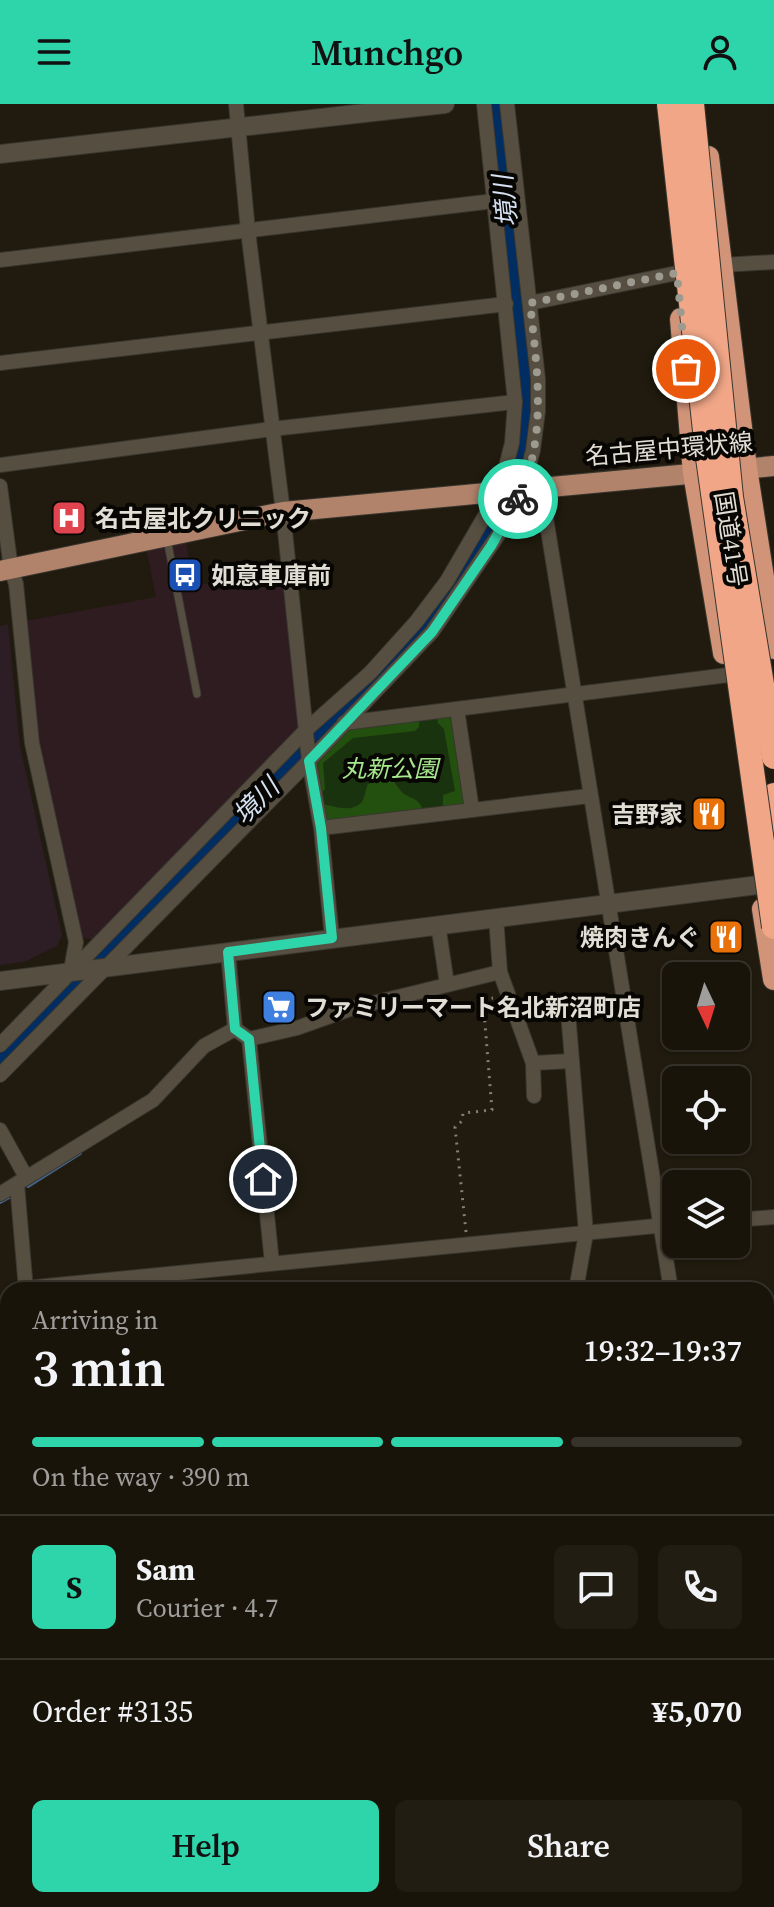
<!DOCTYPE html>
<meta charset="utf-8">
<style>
body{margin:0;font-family:"Source Serif 4","Noto Sans JP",serif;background:#211d13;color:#f1f3f6;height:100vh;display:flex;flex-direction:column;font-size:30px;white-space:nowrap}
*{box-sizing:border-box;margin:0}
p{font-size:26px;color:#9f9e9c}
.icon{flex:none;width:44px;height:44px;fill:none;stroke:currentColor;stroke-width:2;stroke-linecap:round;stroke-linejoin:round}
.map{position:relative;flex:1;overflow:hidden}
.panel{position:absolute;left:0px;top:1178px;width:774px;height:626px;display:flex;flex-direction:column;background:#18140a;border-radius:24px 24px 0 0;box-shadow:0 2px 6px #0004,0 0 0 2px #36332b}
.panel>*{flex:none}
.needle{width:52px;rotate:176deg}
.buttons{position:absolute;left:662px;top:858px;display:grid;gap:16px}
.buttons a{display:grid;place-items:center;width:88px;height:88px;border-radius:12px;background:#18140a;box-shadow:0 2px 6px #0004,0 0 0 2px #36332b;font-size:40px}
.pin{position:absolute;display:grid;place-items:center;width:68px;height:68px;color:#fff;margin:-34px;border:4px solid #fff;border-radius:50%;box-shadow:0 2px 8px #0007}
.courier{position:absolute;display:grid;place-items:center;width:80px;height:80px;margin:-40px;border:6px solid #2ed4aa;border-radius:50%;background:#fff;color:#222;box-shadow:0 2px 10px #0007}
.head em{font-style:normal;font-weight:600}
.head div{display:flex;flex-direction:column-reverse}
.head{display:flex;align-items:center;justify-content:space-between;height:136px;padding:0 32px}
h1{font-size:52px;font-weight:600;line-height:60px}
.bar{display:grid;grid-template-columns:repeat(4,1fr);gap:12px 8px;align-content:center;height:96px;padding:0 32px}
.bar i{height:10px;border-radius:6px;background:#36332b}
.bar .active{background:#2ed4aa}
.bar p{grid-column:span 4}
.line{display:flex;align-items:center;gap:20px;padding:0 32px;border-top:2px solid #36332b}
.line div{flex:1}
.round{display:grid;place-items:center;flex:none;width:84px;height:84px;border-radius:12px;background:#211d13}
.primary-button{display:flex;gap:16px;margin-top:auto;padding:16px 32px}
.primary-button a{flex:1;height:92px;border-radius:12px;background:#2ed4aa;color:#111;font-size:32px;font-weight:600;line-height:92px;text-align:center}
.primary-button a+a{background:#211d13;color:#f1f3f6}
header{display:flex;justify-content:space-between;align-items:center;height:104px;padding:0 32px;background:#2ed4aa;color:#111;font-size:36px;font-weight:600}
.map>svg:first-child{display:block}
.industrial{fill:#2f1c20}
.education{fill:#2d1d25}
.green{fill:#1a330f}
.forest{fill:#23500e}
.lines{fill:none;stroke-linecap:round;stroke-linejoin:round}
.stream{stroke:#446284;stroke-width:4}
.river{stroke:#002d62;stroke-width:26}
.service-casing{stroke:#39362f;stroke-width:9}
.minor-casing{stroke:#39362f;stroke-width:16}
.tertiary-casing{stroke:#39362f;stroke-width:20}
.primary-casing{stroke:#39362f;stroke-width:22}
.trunk-casing{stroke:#39362f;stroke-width:24}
.motorway-casing{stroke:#39362f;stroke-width:26}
.path{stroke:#837f74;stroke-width:3;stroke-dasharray:2 6;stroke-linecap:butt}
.service{stroke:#564f41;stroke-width:7}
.minor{stroke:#564f41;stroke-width:14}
.tertiary{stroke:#564f41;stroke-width:18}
.primary{stroke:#b2836b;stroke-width:20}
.trunk{stroke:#d19479;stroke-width:22}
.motorway{stroke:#f0a687;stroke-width:24}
.motorway-bridge-casing{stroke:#39362f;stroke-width:26;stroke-linecap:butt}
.motorway-bridge{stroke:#f0a687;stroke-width:24}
.done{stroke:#9d9a8f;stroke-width:8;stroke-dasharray:0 14.4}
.route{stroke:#2ed4aa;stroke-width:10}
.labels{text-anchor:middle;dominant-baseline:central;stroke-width:8;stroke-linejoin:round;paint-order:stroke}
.street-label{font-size:24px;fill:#e1ded5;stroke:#080603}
.poi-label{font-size:24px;font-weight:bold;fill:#e1ded5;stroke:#080603;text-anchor:start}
.park-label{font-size:24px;font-style:italic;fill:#a6e78e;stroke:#080603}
.water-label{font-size:26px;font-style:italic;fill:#d6e2f4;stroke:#080603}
</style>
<header><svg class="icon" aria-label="menu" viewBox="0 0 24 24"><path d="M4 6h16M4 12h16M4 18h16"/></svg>Munchgo<svg class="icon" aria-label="person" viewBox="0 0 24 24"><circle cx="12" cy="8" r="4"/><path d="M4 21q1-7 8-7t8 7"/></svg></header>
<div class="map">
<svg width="774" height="1803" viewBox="0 0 774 1803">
<rect width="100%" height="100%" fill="#201b0e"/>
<polygon class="industrial" points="186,437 193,482 284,467 303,623 93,836 80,832 37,639 25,517 156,493 146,444"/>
<g class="education">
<polygon points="8,520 20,642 62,831 57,842 24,858 0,861 0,522"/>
<polygon points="8,1709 8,1796 82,1796 83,1803 0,1803 0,1710"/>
</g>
<polygon class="green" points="456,606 470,705 322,722 311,658 345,620"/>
<g class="forest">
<polygon points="456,606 470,705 443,705 443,691 455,687 444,625 438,619 436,609"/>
<polygon points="419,613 419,623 415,627 353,634 323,659 325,685 321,690 311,658 345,620"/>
<path d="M 389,673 C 396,678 397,684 403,689 C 412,696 418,693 423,706 L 322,722 L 322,700 C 334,702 350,709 361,699 C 365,695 365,686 368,680 Z"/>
</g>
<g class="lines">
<g class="stream">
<polyline points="28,1082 80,1049"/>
<polyline points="0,1098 9,1093"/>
</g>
<g class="river">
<polyline points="0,953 356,597 443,502 503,403 522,339 527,303 495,0"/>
<polyline points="766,1758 774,1764"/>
</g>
<defs>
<g id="service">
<polyline points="167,435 197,590"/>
<polyline points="687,1803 688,1796"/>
<polyline points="705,1803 706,1796"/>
</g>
<g id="minor">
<polyline points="236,0 248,127 283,408 309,657 321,724 332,834"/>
<polyline points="0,156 494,97"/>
<polyline points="723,161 774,158"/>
<polyline points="530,199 677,169"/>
<polyline points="0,259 506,200"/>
<polyline points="0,361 272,325 515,298"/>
<polyline points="0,382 11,465 16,480 32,639 76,838 71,866"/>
<polyline points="541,383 671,1186"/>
<polyline points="457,605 472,706"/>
<polyline points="344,619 728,571"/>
<polyline points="321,724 589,692"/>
<polyline points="496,813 500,868"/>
<polyline points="438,820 447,880"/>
<polyline points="228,848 235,925"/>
<polyline points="249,935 272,1159"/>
<polyline points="0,941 307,625 370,569 416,518 447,477 500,386 512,339 515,298 484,0"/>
<polyline points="533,959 534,992"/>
<polyline points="0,971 309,657 432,528 505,421 523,384 533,346 538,307 538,275 507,0"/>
<polyline points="0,1026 26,1073"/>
<polyline points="17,1080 26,1186"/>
<polyline points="0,1090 153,996 204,942 235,925 249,935 297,924 353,904 500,868 533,959 572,957"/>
<polyline points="736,1116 774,1113"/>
<polyline points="26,1184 676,1120"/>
<polyline points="576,1186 586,1129 568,908 624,898"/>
<polyline points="0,1227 8,1227"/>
<polyline points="766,1348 774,1347"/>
<polyline points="0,1439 8,1439"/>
<polyline points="766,1597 774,1596"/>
<polyline points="0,1696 8,1695"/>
<polyline points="766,1770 774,1776"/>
<polyline points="88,1796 88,1803"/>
<polyline points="495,1796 496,1803"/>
</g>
<g id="tertiary">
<polyline points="0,50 445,0"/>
<polyline points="0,877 774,779"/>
</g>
<polyline id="primary" points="0,467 283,408 774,362"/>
<g id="trunk">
<polyline points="708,53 746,364 774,544"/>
<polyline points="681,215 694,369 724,549"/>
<polyline points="763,805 774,875"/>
</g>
<polyline id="motorway" points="774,691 770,705 774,727"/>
</defs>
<use href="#service" class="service-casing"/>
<use href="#minor" class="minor-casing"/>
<use href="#tertiary" class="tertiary-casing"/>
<use href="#primary" class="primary-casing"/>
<use href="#trunk" class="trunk-casing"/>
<use href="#motorway" class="motorway-casing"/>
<polyline class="path" points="466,1128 455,1023 462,1017 463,1009 492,1006 483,895 493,894"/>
<use href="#service" class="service"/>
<use href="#minor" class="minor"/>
<use href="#tertiary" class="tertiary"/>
<use href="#primary" class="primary"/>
<use href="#trunk" class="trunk"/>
<use href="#motorway" class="motorway"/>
<defs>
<g id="motorway-bridge">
<polyline points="669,0 708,354 774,823"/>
<polyline points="692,0 731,393 774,653"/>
</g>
</defs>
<use href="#motorway-bridge" class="motorway-bridge-casing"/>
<use href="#motorway-bridge" class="motorway-bridge"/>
</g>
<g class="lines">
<path class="done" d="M 518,395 C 548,334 537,264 530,199 L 677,169 L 686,265"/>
<polyline class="route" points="263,1075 249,935 235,925 228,848 332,834 321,724 309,657 432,528 491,442 518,395"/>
</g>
<defs>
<symbol id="hospital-square" viewBox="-11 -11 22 22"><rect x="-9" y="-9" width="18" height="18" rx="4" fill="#e0444e" stroke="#080603"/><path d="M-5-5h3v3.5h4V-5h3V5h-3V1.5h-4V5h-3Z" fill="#fff"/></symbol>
<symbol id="bus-square" viewBox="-11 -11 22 22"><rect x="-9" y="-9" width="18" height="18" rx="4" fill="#1a4fb4" stroke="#080603"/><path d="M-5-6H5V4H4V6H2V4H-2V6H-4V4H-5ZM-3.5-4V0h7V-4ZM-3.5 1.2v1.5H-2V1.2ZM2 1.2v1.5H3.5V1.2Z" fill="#fff"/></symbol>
<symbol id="restaurant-square" viewBox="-11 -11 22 22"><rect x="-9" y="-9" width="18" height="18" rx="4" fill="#e8710a" stroke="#080603"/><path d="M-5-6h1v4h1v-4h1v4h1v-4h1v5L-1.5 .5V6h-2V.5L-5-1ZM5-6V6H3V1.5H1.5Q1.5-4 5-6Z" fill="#fff"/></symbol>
<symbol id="supermarket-square" viewBox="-11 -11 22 22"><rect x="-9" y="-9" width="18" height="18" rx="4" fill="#3f7fe0" stroke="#080603"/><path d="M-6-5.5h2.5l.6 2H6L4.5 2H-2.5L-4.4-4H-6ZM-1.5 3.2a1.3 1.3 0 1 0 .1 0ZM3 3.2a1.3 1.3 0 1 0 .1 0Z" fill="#fff"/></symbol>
</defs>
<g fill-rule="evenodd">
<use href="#hospital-square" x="49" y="394" width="40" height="40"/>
<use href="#bus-square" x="165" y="451" width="40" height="40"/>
<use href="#restaurant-square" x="689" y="690" width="40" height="40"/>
<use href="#restaurant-square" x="706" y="813" width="40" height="40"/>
<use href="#supermarket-square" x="259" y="883" width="40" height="40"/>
</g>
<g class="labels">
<g class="street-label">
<text transform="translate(669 345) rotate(-5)">名古屋中環状線</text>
<text transform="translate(731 435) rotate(81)">国道41号</text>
</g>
<g class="poi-label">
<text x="95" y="414">名古屋北クリニック</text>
<text x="211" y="471">如意車庫前</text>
<text x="683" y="710" text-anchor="end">吉野家</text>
<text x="700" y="833" text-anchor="end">焼肉きんぐ</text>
<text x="305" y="903">ファミリーマート名北新沼町店</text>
</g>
<g class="park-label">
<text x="390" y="664">丸新公園</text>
</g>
<g class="water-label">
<text transform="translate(505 97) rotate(-96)">境川</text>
<text transform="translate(256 697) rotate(-45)">境川</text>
</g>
</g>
</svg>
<div class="buttons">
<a><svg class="needle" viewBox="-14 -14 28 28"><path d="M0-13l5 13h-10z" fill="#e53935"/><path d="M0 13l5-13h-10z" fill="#9f9e9c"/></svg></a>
<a><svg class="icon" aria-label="locate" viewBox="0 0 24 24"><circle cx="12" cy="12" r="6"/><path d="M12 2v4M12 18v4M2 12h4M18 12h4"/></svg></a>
<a><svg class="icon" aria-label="layers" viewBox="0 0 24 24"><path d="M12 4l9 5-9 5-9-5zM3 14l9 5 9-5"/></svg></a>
</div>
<div class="pin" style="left:686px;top:265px;background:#ea580c"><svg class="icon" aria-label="bag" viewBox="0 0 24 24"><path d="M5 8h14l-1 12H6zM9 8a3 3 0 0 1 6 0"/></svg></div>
<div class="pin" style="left:263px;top:1075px;background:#1f2937"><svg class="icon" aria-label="home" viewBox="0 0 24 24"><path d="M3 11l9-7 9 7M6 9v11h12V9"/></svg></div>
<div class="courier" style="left:518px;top:395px"><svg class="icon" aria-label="bike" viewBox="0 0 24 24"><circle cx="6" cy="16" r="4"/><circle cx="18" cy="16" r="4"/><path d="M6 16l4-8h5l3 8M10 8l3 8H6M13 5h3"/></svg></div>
<section class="panel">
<div class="head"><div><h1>3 min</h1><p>Arriving in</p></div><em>19:32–19:37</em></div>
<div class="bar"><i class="active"></i><i class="active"></i><i class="active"></i><i></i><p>On the way · 390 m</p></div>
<div class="line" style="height:144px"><b class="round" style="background:#2ed4aa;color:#111">S</b><div><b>Sam</b><p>Courier · 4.7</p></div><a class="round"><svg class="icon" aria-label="chat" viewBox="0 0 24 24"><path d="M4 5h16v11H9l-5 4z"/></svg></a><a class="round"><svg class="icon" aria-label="phone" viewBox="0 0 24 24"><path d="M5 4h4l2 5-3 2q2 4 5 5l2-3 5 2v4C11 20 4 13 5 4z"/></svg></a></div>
<div class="line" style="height:104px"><div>Order #3135</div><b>¥5,070</b></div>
<div class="primary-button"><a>Help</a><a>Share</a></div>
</section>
</div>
